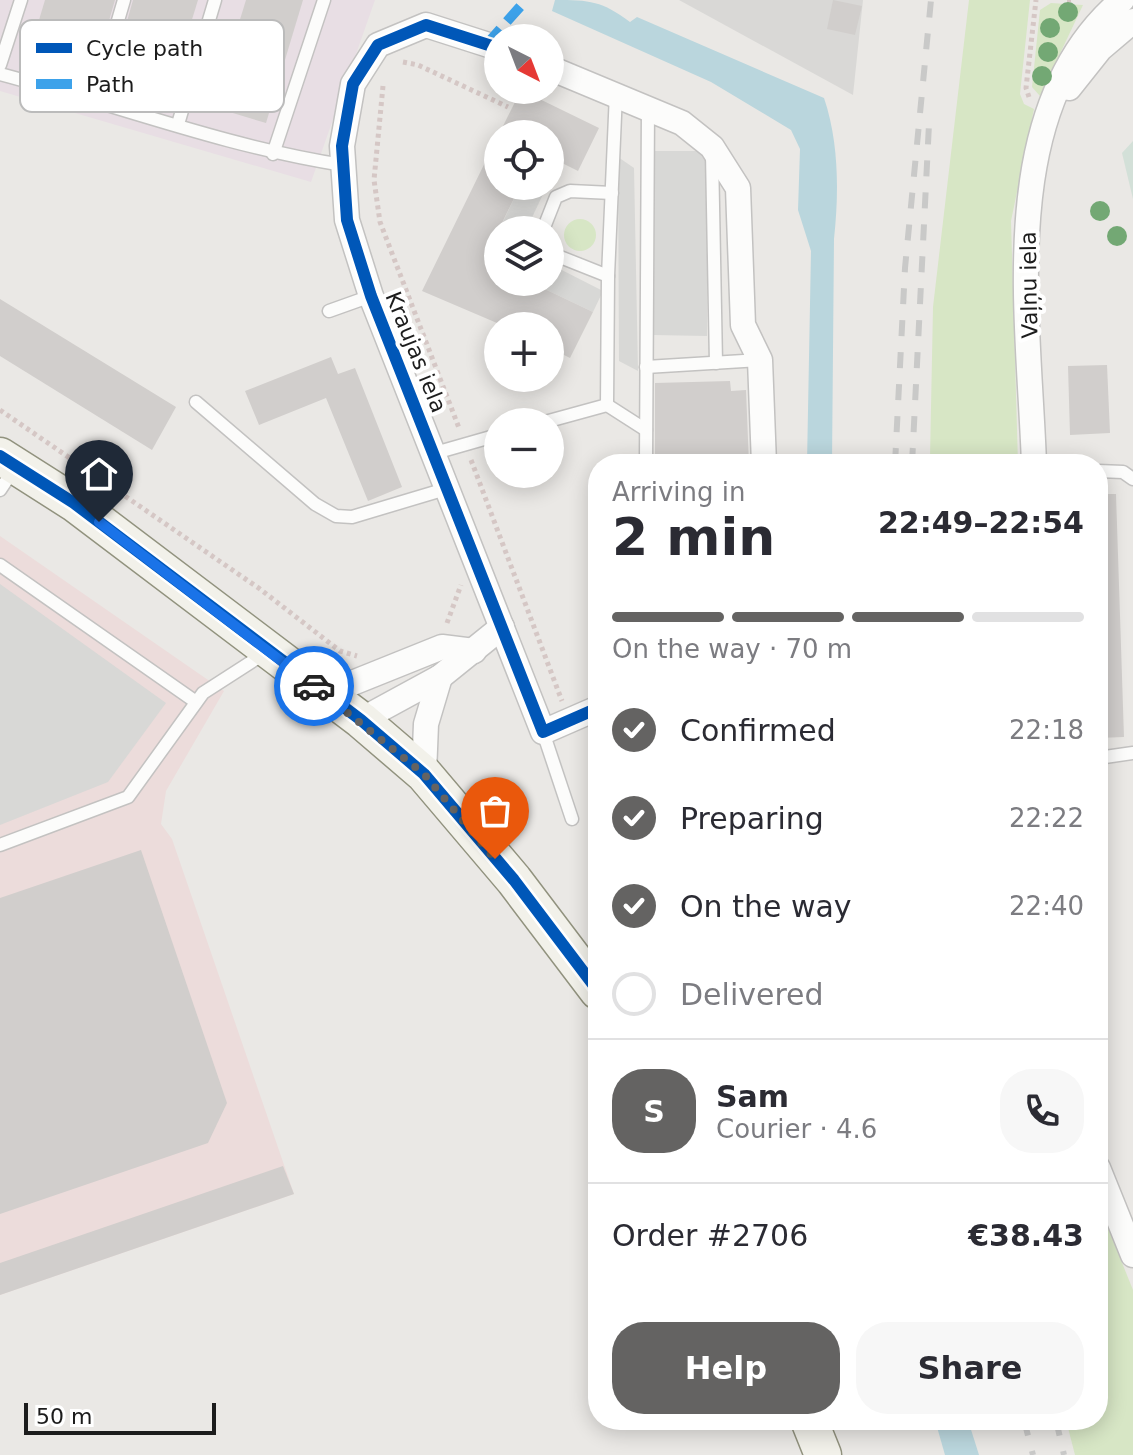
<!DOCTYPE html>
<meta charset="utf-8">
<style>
body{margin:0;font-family:"DejaVu Sans",sans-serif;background:#f7f7f7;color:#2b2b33;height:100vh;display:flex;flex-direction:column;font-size:30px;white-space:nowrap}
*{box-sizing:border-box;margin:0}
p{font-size:26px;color:#7c7c81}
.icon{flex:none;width:44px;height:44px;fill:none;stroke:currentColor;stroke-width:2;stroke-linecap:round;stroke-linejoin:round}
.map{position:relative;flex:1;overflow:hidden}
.details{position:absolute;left:588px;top:454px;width:520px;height:976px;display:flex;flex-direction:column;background:#fff;border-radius:32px;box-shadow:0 4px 20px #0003}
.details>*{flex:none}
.needle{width:52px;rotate:138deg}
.buttons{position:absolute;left:484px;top:24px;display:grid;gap:16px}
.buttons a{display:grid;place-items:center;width:80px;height:80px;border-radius:50%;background:#fff;box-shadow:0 4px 20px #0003;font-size:40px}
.scale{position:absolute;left:24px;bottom:20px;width:192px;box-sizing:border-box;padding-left:8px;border:4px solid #1c1c1c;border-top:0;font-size:22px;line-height:28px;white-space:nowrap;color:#1c1c1c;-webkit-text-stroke:6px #fff;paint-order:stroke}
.pin{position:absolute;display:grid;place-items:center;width:68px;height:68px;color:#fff;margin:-82px -34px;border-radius:50% 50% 50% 0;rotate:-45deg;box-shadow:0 0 8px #0007}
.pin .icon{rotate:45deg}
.courier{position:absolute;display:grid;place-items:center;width:80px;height:80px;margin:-40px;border:6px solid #1a73e8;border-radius:50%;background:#fff;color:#222;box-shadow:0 2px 10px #0007}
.head em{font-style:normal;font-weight:800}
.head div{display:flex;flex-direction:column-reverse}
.head{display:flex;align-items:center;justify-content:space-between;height:136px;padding:0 24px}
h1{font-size:52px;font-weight:800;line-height:60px}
.bar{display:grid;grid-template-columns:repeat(4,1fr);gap:12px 8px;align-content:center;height:96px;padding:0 24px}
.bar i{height:10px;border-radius:6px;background:#e1e1e2}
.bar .current{background:#646362}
.bar p{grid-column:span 4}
.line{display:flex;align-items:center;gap:20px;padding:0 24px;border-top:2px solid #e1e1e2}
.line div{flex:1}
.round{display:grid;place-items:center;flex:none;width:84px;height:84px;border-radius:32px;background:#f7f7f7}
ol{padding:0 24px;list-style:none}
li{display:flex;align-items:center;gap:24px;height:88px}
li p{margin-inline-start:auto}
li .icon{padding:8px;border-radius:50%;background:#646362;color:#fff;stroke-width:4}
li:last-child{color:#7c7c81}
li i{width:44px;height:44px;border:4px solid #e1e1e2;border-radius:50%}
.primary-button{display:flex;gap:16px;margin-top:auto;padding:16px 24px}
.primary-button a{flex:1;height:92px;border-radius:32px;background:#646362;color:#fff;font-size:32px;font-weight:800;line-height:92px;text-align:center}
.primary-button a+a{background:#f7f7f7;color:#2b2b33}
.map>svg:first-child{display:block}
.residential{fill:#d9d8d6}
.commercial{fill:#ecdcdb}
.industrial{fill:#e8dee4}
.religious{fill:#d8d8d6}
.grass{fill:#d7e6c5}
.wetland{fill:#d3e0d8}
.water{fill:#bad6dd}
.building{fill:#d1cecc}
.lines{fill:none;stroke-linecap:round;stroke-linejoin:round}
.lane-casing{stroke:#c3c2c1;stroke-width:15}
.street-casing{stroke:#c3c2c1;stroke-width:27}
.secondary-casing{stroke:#91927e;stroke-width:39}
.path{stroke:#d5c7c5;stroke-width:5;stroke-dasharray:4 4;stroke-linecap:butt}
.lane{stroke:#fcfcfb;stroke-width:12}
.street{stroke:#fcfcfb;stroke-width:24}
.secondary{stroke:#f2f1ea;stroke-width:36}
.rail{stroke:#c9c9c8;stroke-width:6;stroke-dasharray:16 16;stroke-linecap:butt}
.quiet{stroke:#3da2ea;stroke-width:10;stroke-dasharray:20 10;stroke-linecap:butt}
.cycleway-casing{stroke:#fff;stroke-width:17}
.cycleway{stroke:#0057b8;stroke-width:12}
.tree{fill:#73a874}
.done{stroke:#646362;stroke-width:8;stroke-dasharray:0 14.4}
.route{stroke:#1a73e8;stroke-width:10}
.labels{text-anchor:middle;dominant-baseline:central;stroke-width:8;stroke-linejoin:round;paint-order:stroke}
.street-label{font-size:22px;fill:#1c1c1c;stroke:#fff}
.key{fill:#fff;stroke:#bbb;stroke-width:2}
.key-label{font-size:22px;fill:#1c1c1c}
</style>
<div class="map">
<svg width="1133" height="1455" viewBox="0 0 1133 1455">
<rect width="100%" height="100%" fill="#eae8e5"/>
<polygon class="residential" points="679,0 863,0 853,95"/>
<polygon class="commercial" points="0,536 224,691 166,791 161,824 172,839 294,1194 0,1295"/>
<polygon class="industrial" points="0,0 375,0 311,182 0,91"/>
<g class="religious">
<polygon points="653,151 707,151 707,336 653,335"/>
<polygon points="618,157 634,168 638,371 619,361"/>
<polygon points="520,186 547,186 526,230 499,230"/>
<polygon points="550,264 603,291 593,312 530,282 550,282"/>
<polygon points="0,584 166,703 108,782 0,825"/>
</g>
<g class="grass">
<polygon points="969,0 1030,0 1020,94 1024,104 1034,109 1011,221 1018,464 935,464 930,458 933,307"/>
<polygon points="1051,3 1083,5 1040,96 1032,87 1040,10"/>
<circle cx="580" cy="235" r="16"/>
<polygon points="1098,1203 1133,1290 1133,1455 1075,1455 1066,1420 1098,1420"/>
</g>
<polygon class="wetland" points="1133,141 1133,199 1122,153"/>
<g class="water">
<path d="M 555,0 C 590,0 602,1 630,22 L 637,17 L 824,98 C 839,142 839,193 834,239 L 832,464 L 807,464 L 811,251 L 798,210 L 800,149 L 791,130 L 711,82 L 552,11 Z"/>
<polygon points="935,1420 968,1420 979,1455 945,1455"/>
</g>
<g class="building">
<polygon points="45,0 115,0 95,69 30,50"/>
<polygon points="133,0 198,0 170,91 112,74"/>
<polygon points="246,0 303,0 266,123 213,107"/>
<polygon points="833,0 862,6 855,35 827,29"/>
<polygon points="521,90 599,128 578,171 550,157 550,134 499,134"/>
<polygon points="498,136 498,186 520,186 484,260 498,266 498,282 530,282 593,312 570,358 550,348 550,326 504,326 422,291"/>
<polygon points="0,299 176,407 152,450 0,356"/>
<polygon points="331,357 338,374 355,368 402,487 368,501 326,398 259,425 245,391"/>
<polygon points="1107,365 1110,433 1070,435 1068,366"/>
<polygon points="730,381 731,391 746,390 749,464 655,464 655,383"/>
<polygon points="1098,494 1116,494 1124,737 1098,738"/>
<polygon points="141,850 227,1103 208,1143 0,1214 0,898"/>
<polygon points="283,1166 294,1194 0,1295 0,1263"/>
</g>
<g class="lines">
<defs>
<g id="lane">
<polyline points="0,65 21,0"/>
<path d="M 0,74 C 114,104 226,147 343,165"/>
<polyline points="95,99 124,0"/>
<polyline points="178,124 215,0"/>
<polyline points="273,154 324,0"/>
<polyline points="712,154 716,363"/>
<polyline points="543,230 556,197 570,191 612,193"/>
<polyline points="550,253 608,276"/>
<polyline points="329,311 371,296"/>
<polyline points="646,367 760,360"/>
<polyline points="196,402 315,504 336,516 352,517 449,488"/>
<polyline points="607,405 646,430"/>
<polyline points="545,422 607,405 608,276 616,93"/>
<polyline points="435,453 498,435"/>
<polyline points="646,464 648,107"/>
<polyline points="1098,471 1123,472 1133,479"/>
<polyline points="0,490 14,469"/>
<polyline points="0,565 196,702"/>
<polyline points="543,732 572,819"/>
<polyline points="1098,758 1133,753"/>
<polyline points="0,845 128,797 203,693 265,653"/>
</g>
<g id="street">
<polyline points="498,48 426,25 378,45 353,84 342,146 347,220 371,296 543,732 598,708"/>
<polyline points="550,68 682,123 712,147 738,188 743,325 760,360 764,464"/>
<polyline points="1069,88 1100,49 1133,21"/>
<path d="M 1034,464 C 1029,315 994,108 1122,0"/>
<polyline points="325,694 442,647 474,651"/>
<polyline points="361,720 440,677 502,627"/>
<polyline points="424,774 426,724 440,677"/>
<polyline points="1098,1168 1133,1255"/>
</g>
<g id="secondary">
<polyline points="0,456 74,503 361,720 424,774 514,880 598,991"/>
<polyline points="809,1420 823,1455"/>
</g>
</defs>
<use href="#lane" class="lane-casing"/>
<use href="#street" class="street-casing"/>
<use href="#secondary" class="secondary-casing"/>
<g class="path">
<polyline points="1067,0 1073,0"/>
<polyline points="403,62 418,65 508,107"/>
<polyline points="383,86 374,180 380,222 459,428"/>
<polyline points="1029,97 1026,88 1036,0"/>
<polyline points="0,410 260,589 340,651 357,656"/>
<polyline points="471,460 562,701"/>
<polyline points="447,623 461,585"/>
</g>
<use href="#lane" class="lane"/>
<use href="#street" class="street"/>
<use href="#secondary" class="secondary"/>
<g class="rail">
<polyline points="895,464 905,268 931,0"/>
<polyline points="912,464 929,124"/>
<polyline points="1024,1420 1033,1455"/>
<polyline points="1056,1420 1064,1455"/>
</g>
<polyline class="quiet" points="487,44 526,0"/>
<defs>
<g id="cycleway">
<polyline points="498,48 426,25 378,45 353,84 342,146 347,220 371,296 543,732 598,708"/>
<polyline points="0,456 74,503 361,720 424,774 514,880 598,991"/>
</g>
</defs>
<use href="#cycleway" class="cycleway-casing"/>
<use href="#cycleway" class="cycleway"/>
</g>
<g class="tree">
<circle cx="1068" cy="12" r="10"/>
<circle cx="1050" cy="28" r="10"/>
<circle cx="1048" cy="52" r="10"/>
<circle cx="1042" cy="76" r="10"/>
<circle cx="1100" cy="211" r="10"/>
<circle cx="1117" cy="236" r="10"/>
</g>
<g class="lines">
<polyline class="done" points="314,686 424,774 495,859"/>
<polyline class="route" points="99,522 314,686"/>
</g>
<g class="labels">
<g class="street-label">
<text transform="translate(1029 285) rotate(-91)">Vaļņu iela</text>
<text transform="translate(416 352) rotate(68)">Kraujas iela</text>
</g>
</g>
<rect x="20" y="20" width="264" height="92" rx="12" class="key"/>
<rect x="36" y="43" width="36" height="10" fill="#0057b8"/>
<rect x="36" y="79" width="36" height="10" fill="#3da2ea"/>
<g class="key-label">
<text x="86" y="56">Cycle path</text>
<text x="86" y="92">Path</text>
</g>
</svg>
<div class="buttons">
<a><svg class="needle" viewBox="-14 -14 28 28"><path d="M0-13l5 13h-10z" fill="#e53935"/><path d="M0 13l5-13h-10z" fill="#7c7c81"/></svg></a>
<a><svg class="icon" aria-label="locate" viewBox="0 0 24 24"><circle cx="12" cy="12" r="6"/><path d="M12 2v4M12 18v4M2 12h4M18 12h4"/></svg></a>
<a><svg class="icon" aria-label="layers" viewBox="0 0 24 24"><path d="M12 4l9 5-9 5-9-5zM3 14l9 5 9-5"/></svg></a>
<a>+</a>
<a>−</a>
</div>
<div class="scale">50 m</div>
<div class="pin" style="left:495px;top:859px;background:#ea580c"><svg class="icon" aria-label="bag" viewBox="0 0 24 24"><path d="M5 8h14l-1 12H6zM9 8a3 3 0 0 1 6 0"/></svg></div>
<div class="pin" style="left:99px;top:522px;background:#1f2937"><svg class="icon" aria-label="home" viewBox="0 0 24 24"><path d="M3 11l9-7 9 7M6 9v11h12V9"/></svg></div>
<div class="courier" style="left:314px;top:686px"><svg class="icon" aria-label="car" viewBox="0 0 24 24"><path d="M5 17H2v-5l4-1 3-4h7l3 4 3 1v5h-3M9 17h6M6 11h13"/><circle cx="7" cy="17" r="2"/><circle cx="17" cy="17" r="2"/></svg></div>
<section class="details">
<div class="head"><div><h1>2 min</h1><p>Arriving in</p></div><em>22:49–22:54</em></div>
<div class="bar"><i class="current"></i><i class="current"></i><i class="current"></i><i></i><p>On the way · 70 m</p></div>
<ol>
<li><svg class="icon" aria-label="check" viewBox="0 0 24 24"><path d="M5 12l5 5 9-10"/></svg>Confirmed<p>22:18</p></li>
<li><svg class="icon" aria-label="check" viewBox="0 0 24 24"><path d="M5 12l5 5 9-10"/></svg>Preparing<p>22:22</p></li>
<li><svg class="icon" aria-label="check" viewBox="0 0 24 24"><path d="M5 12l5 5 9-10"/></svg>On the way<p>22:40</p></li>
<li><i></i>Delivered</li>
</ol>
<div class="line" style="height:144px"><b class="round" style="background:#646362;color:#fff">S</b><div><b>Sam</b><p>Courier · 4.6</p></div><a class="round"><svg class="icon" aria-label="phone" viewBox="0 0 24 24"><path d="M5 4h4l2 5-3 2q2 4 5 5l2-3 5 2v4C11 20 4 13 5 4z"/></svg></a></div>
<div class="line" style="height:104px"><div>Order #2706</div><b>€38.43</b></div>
<div class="primary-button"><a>Help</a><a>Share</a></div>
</section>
</div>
